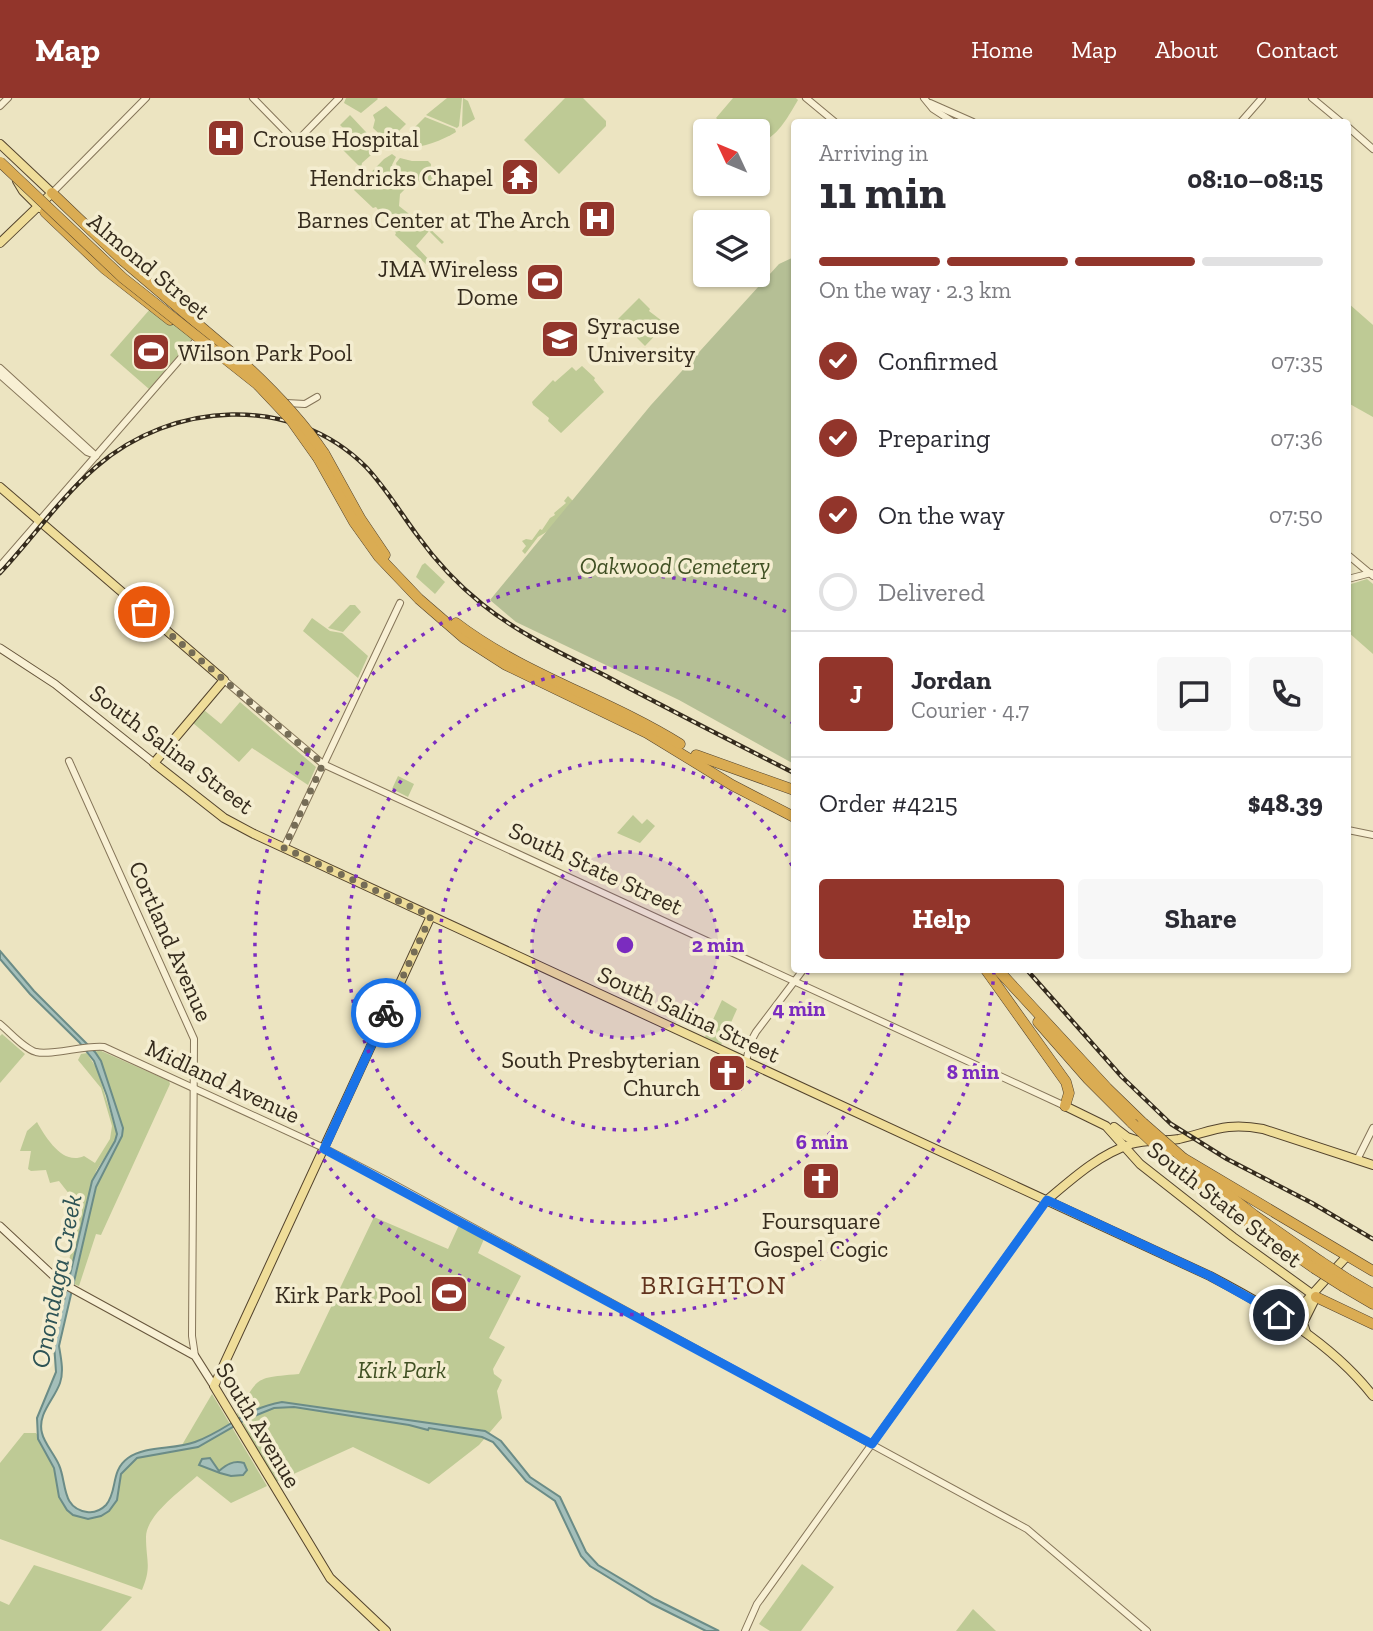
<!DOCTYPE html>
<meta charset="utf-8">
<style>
body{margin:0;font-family:"Zilla Slab",serif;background:#f7f7f7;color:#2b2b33;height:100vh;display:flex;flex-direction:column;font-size:26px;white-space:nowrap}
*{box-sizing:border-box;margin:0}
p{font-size:23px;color:#7c7c81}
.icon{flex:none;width:38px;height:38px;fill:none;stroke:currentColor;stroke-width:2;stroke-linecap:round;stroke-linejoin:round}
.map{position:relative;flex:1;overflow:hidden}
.details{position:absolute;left:791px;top:21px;width:560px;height:854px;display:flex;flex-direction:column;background:#fff;border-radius:7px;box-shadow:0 2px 5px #0004}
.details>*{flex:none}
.needle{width:46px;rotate:314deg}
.buttons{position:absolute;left:693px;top:21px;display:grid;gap:14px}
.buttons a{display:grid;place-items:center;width:77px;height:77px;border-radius:7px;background:#fff;box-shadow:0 2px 5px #0004;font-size:35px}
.pin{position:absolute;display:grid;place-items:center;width:60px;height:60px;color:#fff;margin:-30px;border:4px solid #fff;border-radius:50%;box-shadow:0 2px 7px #0007}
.courier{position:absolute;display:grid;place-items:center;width:70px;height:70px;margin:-35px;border:5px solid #1a73e8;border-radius:50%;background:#fff;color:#222;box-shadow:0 2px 9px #0007}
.headline em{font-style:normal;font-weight:700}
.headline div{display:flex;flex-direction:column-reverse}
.headline{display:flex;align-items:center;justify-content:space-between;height:119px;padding:0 28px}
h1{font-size:46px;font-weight:700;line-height:52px}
.bar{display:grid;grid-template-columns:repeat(4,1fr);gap:10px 7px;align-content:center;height:84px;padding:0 28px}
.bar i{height:9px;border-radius:5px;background:#e1e1e2}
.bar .selected{background:#92352b}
.bar p{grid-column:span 4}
.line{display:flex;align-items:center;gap:18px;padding:0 28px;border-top:2px solid #e1e1e2}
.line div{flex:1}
.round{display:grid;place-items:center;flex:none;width:74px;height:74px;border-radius:7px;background:#f7f7f7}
ol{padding:0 28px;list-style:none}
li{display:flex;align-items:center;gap:21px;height:77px}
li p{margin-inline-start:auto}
li .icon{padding:7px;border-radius:50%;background:#92352b;color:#fff;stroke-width:4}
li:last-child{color:#7c7c81}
li i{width:38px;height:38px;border:4px solid #e1e1e2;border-radius:50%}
.primary-button{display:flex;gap:14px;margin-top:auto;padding:14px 28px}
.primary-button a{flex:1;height:80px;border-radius:7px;background:#92352b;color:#fff;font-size:28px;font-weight:700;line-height:80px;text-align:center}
.primary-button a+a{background:#f7f7f7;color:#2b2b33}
header{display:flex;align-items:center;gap:42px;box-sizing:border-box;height:98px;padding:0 35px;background:#92352b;color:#fff}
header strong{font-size:33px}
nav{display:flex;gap:38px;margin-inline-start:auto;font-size:24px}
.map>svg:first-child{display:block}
.green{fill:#beca95}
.cemetery{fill:#b5bf95}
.water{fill:#a4bfba;stroke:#6b8c87;stroke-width:2}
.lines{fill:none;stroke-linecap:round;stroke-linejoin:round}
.tertiary-casing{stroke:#857559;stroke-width:8}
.secondary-casing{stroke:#67563c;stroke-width:9}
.primary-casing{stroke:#53432d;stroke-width:10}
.motorway-casing{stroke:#53432d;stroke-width:11}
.tertiary{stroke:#f8f0d4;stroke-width:6}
.secondary{stroke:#f8f0d4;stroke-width:7}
.primary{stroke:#efdd99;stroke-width:8}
.motorway{stroke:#daac53;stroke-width:10}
.rail-casing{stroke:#352b1d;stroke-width:4.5}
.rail{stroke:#f4edd0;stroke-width:2;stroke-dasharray:5;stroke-linecap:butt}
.motorway-bridge-casing{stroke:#53432d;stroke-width:11;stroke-linecap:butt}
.motorway-bridge{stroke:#daac53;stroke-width:10}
.done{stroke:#756c56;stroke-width:7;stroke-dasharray:0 12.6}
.route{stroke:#1a73e8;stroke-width:9}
.ring{fill:none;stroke:#7b2cbf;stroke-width:3.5;stroke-dasharray:3.5 7}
.labels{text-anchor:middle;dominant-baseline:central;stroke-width:7;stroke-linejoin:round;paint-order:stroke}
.poi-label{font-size:24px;fill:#352b1d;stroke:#f4edd0;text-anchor:end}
.street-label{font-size:24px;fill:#352b1d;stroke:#f4edd0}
.park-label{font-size:24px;font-style:italic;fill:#415124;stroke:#f4edd0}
.water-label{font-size:26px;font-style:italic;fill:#2d5355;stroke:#f4edd0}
.neighbourhood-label{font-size:26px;letter-spacing:2px;fill:#61331e;stroke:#f4edd0}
.centre{fill:#7b2cbf;stroke:#f4edd0;stroke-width:3.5}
.ring-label{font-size:21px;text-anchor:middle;font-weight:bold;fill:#7b2cbf;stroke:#f4edd0;stroke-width:7;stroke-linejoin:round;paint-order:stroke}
</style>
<header>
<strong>Map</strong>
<nav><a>Home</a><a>Map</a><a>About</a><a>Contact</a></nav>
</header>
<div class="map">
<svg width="1373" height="1533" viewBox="0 0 1373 1533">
<rect width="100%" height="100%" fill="#ece4c1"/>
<g class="green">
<polygon points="346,0 377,0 378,1 361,15 344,5"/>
<polygon points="447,0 462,0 459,28 457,30 426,17"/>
<polygon points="463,0 468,3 475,21 462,29"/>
<polygon points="565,0 583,0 606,23 606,28 559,76 524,42"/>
<path d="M 733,0 L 796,0 L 798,2 C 789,17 777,41 758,45 L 758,33 L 731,33 L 716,20 Z"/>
<polygon points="386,8 406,26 388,44 373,30 375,22 373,17"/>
<polygon points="350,17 380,49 362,65 361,70 338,47 344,41 340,37 344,31 340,27"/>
<path d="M 425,19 L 455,31 L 456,34 C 439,44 418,52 397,49 L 398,46 Z"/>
<polygon points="392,56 396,59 392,67 395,74 409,87 400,96 399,108 413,119 429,124 429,130 444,144 442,146 429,133 416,148 431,164 428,168 395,137 396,135 376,109 373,110 354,92 384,61"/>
<polygon points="400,60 412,63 428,63 431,66 430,76 436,81 430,87 417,83 411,86 398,73 396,65"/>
<polygon points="639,200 650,211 649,213 666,226 645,248 637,240 639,234 631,227 628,230 618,221"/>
<polygon points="1348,205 1373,227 1373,319 1348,305"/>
<polygon points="151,210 193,240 149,291 110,257"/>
<polygon points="582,268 595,280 594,282 604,294 561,335 548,323 549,320 533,307 532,304 553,282 555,284 572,269 576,273"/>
<polygon points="568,398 574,404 553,430 538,439 525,456 522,453 526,448 522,443 526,441 532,442 540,431 542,432 550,420 555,417 554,415 566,405 564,403"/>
<polygon points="425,465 445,484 435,496 416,479 422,467"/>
<polygon points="1367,481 1373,486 1373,556 1348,534 1348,487"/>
<polygon points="350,507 355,507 361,514 343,534 328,530"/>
<polygon points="312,520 330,533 342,535 368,558 358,580 303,533"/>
<polygon points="240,604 316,669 308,687 252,650 239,664 193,625 204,612 221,626"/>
<polygon points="398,678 414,686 408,699 392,691"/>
<polygon points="633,717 642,726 647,721 655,728 640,745 617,735"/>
<polygon points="722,902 737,911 721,947 705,939"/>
<polygon points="2,936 25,956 0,985 0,938"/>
<polygon points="99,952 169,983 170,986 101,1137 96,1136 79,1188 74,1186 96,1089 122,1038 123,1030 101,963 95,954"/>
<path d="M 87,955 L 97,971 L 117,1036 L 115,1043 L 96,1073 L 69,1183 L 65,1180 L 79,1119 L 72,1109 L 77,1107 L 79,1101 L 76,1097 L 70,1097 L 59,1083 L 50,1085 L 46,1072 L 31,1073 L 28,1071 L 31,1053 L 20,1053 L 27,1033 L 37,1024 C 46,1040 63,1068 84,1058 L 95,1065 L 110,1041 L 112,1028 L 101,990 L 78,962 L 81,956 Z"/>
<path d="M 374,1119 L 448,1151 L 459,1127 L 484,1141 L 478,1155 L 521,1178 L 489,1240 L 505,1249 L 493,1271 L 494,1276 L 502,1282 L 497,1293 L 502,1320 L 479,1347 L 429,1386 L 353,1349 L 276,1384 L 237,1316 C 259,1278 254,1280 299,1276 Z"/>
<path d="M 212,1296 L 267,1388 L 231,1405 L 197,1378 C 182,1392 146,1417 146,1439 C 146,1463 152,1468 142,1492 L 0,1441 L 0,1365 L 24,1335 L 36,1335 L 53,1360 L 64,1402 L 73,1412 L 99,1417 L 107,1411 L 119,1368 L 137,1356 L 182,1347 Z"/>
<polygon points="802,1466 834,1489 801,1533 770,1533 759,1526"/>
<polygon points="34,1467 132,1499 101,1533 0,1533 0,1503 9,1507"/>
<polygon points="973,1511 996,1533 956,1533"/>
</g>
<polygon class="cemetery" points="794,159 794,666 679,602 516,524 490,502 651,307 779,166"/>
<g class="water">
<path d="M 0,853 L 34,893 L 95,954 L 101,963 L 123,1030 L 122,1038 L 96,1089 L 59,1248 C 61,1260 64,1274 60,1285 C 54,1302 37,1316 42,1335 C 44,1345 55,1357 59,1367 C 67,1385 61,1410 87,1414 C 94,1415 101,1412 106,1407 C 118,1393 110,1373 128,1360 C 146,1347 174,1352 195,1344 C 228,1332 243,1311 282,1304 L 485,1333 L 501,1343 L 530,1379 L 560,1399 L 586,1454 L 598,1467 L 655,1501 L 719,1533 L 706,1533 L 652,1506 L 590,1468 L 581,1458 L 555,1403 L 526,1383 L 493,1344 L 482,1339 L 429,1330 L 428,1332 L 409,1327 L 294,1309 L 274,1310 L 247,1321 L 198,1349 L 137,1360 L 121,1376 L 117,1402 L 109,1413 L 101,1418 L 88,1421 L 73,1417 L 67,1412 L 59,1399 L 54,1370 L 38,1341 L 37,1320 L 56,1274 L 54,1245 L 92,1083 L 115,1043 L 117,1036 L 107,998 L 94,963 L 79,944 L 30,896 L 0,861 Z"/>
<polygon points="446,1188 457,1193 453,1200 461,1202 458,1208 441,1200"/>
<path d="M 210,1360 L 219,1373 C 226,1367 233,1362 244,1365 L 247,1372 L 243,1377 L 231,1378 L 220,1375 L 199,1367 L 202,1361 Z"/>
</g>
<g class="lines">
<defs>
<g id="tertiary">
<polyline points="253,0 296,44 339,0"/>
<polyline points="806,0 835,24"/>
<polyline points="924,0 933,11 953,24"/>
<polyline points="1312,0 1341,24"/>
<polyline points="930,5 973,24"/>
<polyline points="0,8 8,0"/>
<polyline points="1241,24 1262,0"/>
<polyline points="1348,29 1373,51"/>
<polyline points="52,95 146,0"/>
<polyline points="0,270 96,358"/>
<polyline points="0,277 87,354 95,357"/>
<polyline points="286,305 305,306 317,299"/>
<polyline points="1348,457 1373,478"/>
<polyline points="0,468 201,237"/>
<polyline points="1348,481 1371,475"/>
<polyline points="224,582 323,666 1065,1008"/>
<polyline points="69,663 194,941 192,1238 195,1258"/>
<polyline points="1348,732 1373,737"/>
<polyline points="284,750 400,505"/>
<path d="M 0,926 C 10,934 23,950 36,954 C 52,958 84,947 104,949 L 324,1050 L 386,1082 L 1027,1431 L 1147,1533"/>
<polyline points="746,964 750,945 756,934 803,872"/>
<polyline points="1357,1062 1373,1030"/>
<polyline points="745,1533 757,1506 1047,1102"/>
</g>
<g id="secondary">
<polyline points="0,550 55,586 154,665"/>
<polyline points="0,1128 60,1184 195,1258 214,1288"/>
</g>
<g id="primary">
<polyline points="0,46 52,95 0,145"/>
<polyline points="17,83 23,93 40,110"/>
<path d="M 0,389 L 224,582 L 154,665 L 224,720 L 254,736 L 1210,1178 C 1269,1209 1331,1244 1373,1298"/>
<polyline points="1065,1008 1106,1028 1140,1066 1233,1139 1316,1199"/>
<polyline points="1114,1029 1127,1039 1139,1043"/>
<path d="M 1047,1102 C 1072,1081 1098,1057 1131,1046 C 1146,1041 1163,1044 1179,1041 C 1213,1033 1226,1024 1263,1031 L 1373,1067"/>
<polyline points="1288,1223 1347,1158"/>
<polyline points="1306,1234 1303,1225 1316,1199"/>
<polyline points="386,1533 330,1480 214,1288 431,818"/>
</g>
<g id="motorway">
<polyline points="52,95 121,161 239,261"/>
<polyline points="45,114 105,171 170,222"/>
<polyline points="324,355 360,420 385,457"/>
<polyline points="318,360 354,424 379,459 419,501 464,540 506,567 647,635 732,687 794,719"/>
<path d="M 456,525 C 524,577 608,601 680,646"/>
<polyline points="696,657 794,692"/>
<polyline points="986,872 1066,984 1069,995 1065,1008"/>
<polyline points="998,872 1107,990 1143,1025"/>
<polyline points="1038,924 1088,981 1132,1025"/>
<polyline points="1168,1059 1248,1124 1314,1170"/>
<polyline points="1183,1060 1373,1173"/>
<polyline points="1202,1076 1254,1117 1320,1163"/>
<polyline points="1349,1182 1373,1196"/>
<polyline points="1344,1189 1373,1206"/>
<polyline points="1316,1199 1373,1226"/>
</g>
</defs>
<use href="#tertiary" class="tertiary-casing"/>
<use href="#secondary" class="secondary-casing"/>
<use href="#primary" class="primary-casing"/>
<use href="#motorway" class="motorway-casing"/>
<use href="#tertiary" class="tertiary"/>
<use href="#secondary" class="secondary"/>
<use href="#primary" class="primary"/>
<use href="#motorway" class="motorway"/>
<defs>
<g id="rail">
<path d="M 0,475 C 32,441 60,400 96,369 C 172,303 292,295 366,369 C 385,389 400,414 417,437 C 435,462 457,486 482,506 C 519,536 563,556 606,578 C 668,611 731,643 794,675"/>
<polyline points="1027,872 1122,979 1171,1026 1227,1061 1312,1105 1373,1141"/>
</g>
</defs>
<use href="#rail" class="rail-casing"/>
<use href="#rail" class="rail"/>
<defs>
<g id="motorway-bridge">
<polyline points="0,64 123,180 257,286 291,322 318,360"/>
<path d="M 239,261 C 271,290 300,320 324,355"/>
<polyline points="1132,1025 1168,1059"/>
<polyline points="1143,1025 1183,1060"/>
<polyline points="1320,1163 1349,1182"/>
<polyline points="1314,1170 1344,1189"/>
</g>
</defs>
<use href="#motorway-bridge" class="motorway-bridge-casing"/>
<use href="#motorway-bridge" class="motorway-bridge"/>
</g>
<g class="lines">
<polyline class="done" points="144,514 323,666 284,750 431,818 386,915"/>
<polyline class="route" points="386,915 324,1051 872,1346 1047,1102 1210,1178 1279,1217"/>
</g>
<circle cx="625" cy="847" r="93" fill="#7b2cbf" fill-opacity=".12"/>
<g class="ring">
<circle cx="625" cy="847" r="93"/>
<path d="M808 873A185 185 0 1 1 794 772"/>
<path d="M902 874A278 278 0 1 1 794 626"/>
<path d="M994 873A370 370 0 1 1 793 517"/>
</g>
<defs>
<symbol id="hospital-square" viewBox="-11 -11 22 22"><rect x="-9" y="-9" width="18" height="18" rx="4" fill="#92352b" stroke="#f4edd0"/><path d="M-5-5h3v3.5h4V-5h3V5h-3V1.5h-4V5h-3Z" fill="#fff"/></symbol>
<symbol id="temple-square" viewBox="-11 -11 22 22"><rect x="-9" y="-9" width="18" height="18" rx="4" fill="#92352b" stroke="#f4edd0"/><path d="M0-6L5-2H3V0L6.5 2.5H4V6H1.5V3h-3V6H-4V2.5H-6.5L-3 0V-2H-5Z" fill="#fff"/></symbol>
<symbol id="stadium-square" viewBox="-11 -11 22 22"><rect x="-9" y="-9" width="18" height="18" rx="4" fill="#92352b" stroke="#f4edd0"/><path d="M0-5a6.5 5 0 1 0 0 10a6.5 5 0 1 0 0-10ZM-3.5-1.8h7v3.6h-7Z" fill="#fff"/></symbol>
<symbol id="university-square" viewBox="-11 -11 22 22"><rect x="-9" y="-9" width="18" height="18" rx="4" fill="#92352b" stroke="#f4edd0"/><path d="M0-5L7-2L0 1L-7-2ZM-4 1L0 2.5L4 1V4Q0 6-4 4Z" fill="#fff"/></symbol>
<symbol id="church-square" viewBox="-11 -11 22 22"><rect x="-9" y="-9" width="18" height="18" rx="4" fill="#92352b" stroke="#f4edd0"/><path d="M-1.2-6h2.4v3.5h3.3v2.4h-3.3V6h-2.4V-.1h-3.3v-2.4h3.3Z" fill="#fff"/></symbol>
</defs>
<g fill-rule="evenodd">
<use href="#hospital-square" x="204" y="18" width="44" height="44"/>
<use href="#temple-square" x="498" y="57" width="44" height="44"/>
<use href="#hospital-square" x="575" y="99" width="44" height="44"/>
<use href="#stadium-square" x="523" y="162" width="44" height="44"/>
<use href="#university-square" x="538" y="219" width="44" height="44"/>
<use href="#stadium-square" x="129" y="232" width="44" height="44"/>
<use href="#church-square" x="705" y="953" width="44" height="44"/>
<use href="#church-square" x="799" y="1061" width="44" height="44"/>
<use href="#stadium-square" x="427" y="1174" width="44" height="44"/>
</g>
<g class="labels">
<g class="poi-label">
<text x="253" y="40" text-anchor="start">Crouse Hospital</text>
<text x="493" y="79">Hendricks Chapel</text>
<text x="570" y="121">Barnes Center at The Arch</text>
<text x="518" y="170">JMA Wireless<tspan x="518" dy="28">Dome</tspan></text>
<text x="587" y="227" text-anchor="start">Syracuse<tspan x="587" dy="28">University</tspan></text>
<text x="178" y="254" text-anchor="start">Wilson Park Pool</text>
<text x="700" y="961">South Presbyterian<tspan x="700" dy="28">Church</tspan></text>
<text x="821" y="1122" text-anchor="middle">Foursquare<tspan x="821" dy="28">Gospel Cogic</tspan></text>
<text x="422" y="1196">Kirk Park Pool</text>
</g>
<g class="street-label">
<text transform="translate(149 168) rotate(40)">Almond Street</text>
<text transform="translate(172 651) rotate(37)">South Salina Street</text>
<text transform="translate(596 770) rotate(25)">South State Street</text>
<text transform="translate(171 843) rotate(66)">Cortland Avenue</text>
<text transform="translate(689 916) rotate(25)">South Salina Street</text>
<text transform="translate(223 983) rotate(25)">Midland Avenue</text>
<text transform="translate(1225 1106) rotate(38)">South State Street</text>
<text transform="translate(259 1327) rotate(59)">South Avenue</text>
</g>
<g class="park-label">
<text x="675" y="467">Oakwood Cemetery</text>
<text x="402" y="1271">Kirk Park</text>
</g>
<g class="water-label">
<text transform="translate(56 1183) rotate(-79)">Onondaga Creek</text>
</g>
<g class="neighbourhood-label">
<text x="714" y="1187">BRIGHTON</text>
</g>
</g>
<circle cx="625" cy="847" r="10" class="centre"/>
<g class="ring-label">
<text x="718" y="854">2 min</text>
<text x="799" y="918">4 min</text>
<text x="973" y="981">8 min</text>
<text x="822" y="1051">6 min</text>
</g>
</svg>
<div class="buttons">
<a><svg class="needle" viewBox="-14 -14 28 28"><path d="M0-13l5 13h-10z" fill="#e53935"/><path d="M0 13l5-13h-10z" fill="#7c7c81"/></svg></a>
<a><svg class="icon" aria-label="layers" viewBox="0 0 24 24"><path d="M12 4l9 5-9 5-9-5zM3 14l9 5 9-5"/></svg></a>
</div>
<div class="pin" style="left:144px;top:514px;background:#ea580c"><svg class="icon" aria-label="bag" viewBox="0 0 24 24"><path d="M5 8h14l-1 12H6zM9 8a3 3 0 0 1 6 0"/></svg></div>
<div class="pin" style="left:1279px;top:1217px;background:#1f2937"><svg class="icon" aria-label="home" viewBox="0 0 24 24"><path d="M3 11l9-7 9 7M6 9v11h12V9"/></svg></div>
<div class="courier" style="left:386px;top:915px"><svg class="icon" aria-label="bike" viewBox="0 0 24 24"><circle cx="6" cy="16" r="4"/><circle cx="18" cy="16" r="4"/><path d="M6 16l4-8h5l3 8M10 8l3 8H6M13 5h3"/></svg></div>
<section class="details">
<div class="headline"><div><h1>11 min</h1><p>Arriving in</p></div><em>08:10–08:15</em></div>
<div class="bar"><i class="selected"></i><i class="selected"></i><i class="selected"></i><i></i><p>On the way · 2.3 km</p></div>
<ol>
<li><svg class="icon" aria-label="check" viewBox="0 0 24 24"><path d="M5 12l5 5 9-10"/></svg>Confirmed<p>07:35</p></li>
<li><svg class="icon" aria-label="check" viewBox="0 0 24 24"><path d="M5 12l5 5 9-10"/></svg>Preparing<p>07:36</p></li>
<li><svg class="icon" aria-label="check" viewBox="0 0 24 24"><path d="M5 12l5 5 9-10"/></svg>On the way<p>07:50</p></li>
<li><i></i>Delivered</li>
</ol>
<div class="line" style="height:126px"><b class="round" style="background:#92352b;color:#fff">J</b><div><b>Jordan</b><p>Courier · 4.7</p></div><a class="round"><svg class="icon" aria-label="chat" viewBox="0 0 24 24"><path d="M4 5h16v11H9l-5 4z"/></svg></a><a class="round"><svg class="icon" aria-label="phone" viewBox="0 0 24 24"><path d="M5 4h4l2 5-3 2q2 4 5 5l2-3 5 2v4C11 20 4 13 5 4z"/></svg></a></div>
<div class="line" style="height:91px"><div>Order #4215</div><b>$48.39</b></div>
<div class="primary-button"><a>Help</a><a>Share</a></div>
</section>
</div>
